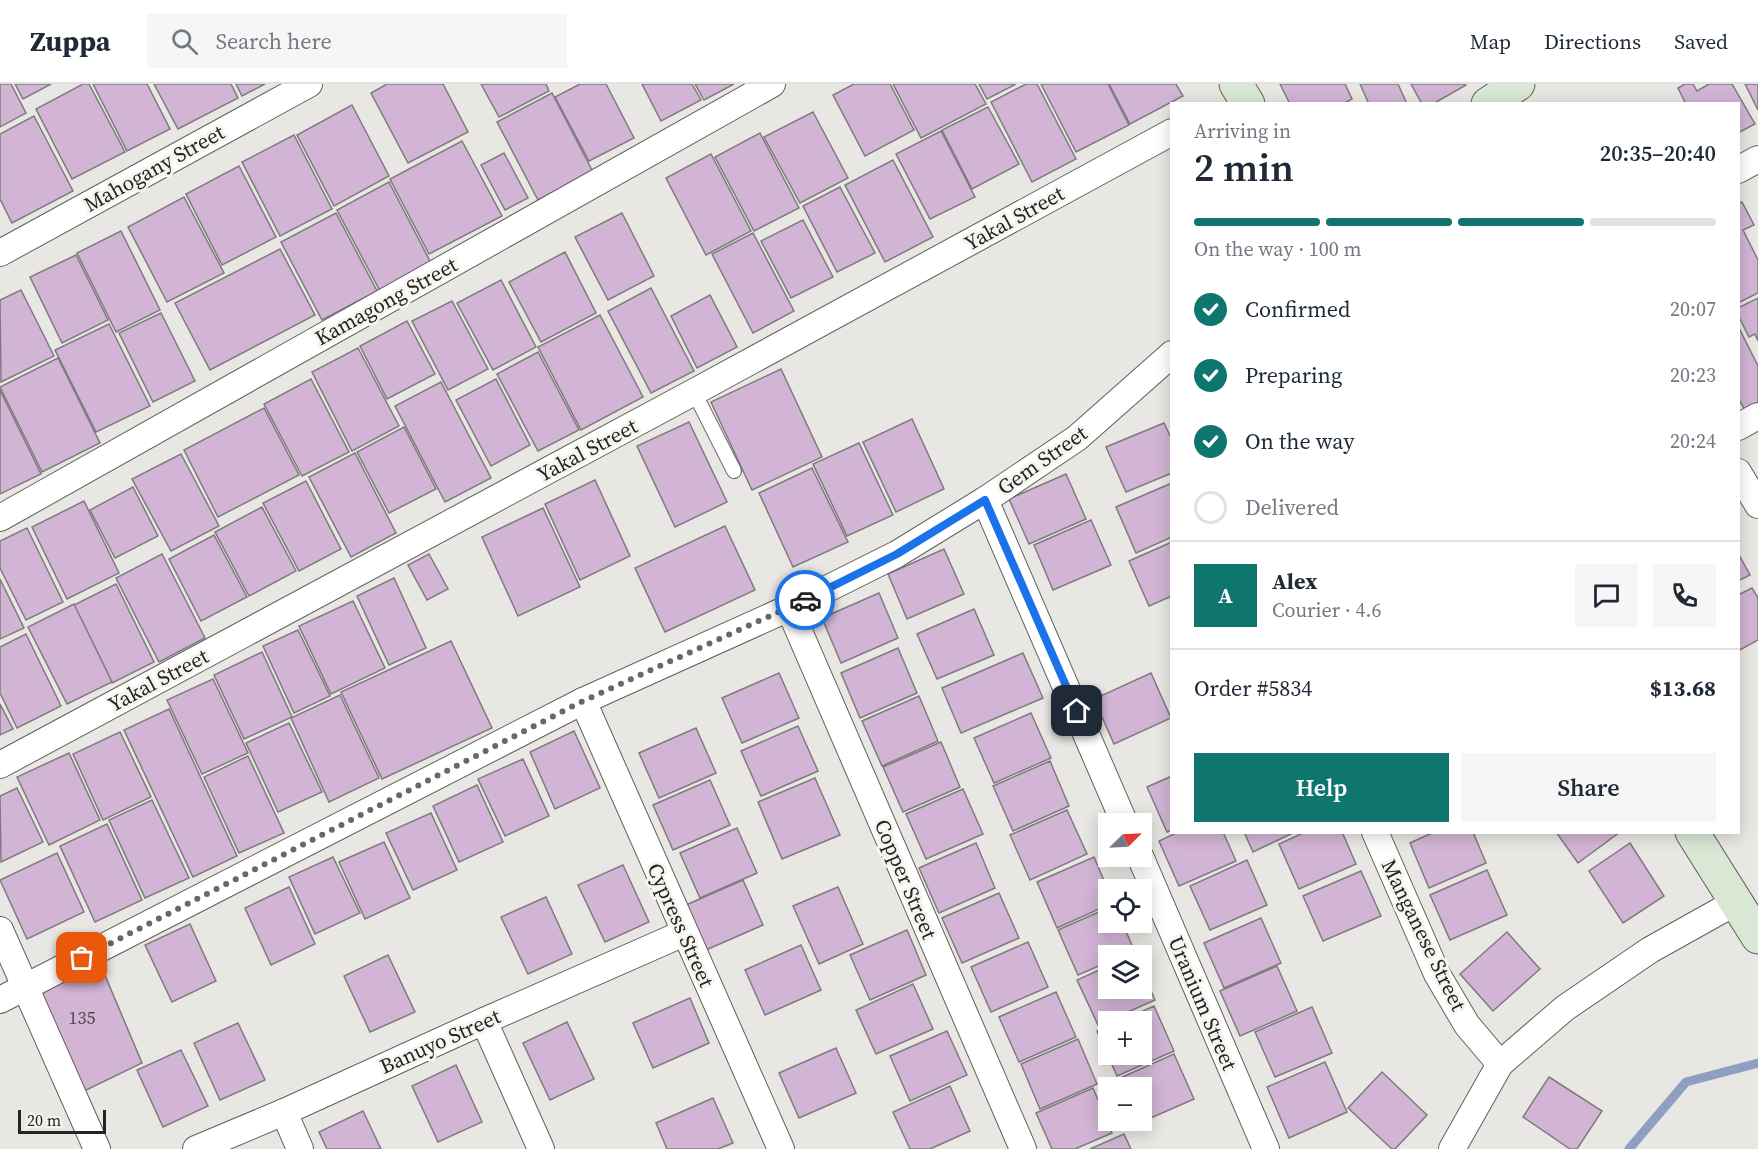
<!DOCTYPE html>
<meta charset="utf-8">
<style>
body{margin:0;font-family:"Source Serif 4",serif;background:#f6f6f7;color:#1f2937;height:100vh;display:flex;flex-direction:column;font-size:22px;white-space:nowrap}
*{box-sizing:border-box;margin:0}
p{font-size:20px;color:#747a83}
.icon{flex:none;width:33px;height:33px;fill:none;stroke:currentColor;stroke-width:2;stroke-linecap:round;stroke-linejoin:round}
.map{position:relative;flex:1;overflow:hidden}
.sheet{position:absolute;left:1170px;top:18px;width:570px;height:732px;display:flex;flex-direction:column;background:#fff;border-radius:0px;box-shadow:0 3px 15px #0003}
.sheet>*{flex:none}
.needle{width:39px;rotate:66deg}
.fabs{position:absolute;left:1098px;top:729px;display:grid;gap:12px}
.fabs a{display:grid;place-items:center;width:54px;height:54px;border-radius:0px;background:#fff;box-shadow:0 3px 15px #0003;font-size:30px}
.scale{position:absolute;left:18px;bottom:15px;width:88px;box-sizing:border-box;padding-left:6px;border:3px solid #252423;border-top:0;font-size:16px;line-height:21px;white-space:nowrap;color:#252423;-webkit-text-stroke:4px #f7f5f0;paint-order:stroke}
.pin{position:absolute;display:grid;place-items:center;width:51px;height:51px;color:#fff;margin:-26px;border-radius:12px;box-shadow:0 3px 9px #0006}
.courier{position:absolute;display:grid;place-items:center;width:60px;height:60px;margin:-30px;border:4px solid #1a73e8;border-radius:50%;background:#fff;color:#222;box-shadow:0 2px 8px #0007}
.summary em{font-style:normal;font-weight:600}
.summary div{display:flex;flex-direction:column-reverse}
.summary{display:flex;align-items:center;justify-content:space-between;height:102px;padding:0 24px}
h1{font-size:39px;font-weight:600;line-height:45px}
.bar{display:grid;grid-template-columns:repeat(4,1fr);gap:9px 6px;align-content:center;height:72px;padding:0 24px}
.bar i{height:8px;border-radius:4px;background:#e0e1e3}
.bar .active{background:#0f766e}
.bar p{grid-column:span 4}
.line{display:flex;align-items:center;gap:15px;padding:0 24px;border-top:2px solid #e0e1e3}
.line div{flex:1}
.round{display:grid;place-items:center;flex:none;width:63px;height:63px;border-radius:0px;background:#f6f6f7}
ol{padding:0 24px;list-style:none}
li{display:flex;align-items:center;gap:18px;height:66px}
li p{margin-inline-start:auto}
li .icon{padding:6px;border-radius:50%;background:#0f766e;color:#fff;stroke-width:4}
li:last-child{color:#747a83}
li i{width:33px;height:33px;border:3px solid #e0e1e3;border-radius:50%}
.button{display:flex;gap:12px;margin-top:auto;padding:12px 24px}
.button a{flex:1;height:69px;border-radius:0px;background:#0f766e;color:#fff;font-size:24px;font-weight:600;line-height:69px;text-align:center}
.button a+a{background:#f6f6f7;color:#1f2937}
header{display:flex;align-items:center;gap:36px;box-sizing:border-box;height:84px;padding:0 30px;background:#fff;border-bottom:2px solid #e0e1e3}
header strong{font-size:28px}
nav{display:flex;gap:33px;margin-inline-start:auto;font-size:21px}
.search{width:420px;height:54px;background:#f6f6f7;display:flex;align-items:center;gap:15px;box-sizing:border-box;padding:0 21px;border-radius:0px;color:#747a83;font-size:22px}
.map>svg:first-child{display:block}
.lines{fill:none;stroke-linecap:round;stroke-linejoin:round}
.stream{stroke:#8e9fc2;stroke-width:9}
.building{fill:#d2b5d5;stroke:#7e7b7f;stroke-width:1.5}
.lane-casing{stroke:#615f5b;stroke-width:16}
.street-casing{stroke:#615f5b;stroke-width:28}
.secondary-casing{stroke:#615f5b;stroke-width:35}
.lane{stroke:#fff;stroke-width:14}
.street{stroke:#fff;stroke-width:26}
.secondary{stroke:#d9e8d5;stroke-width:33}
.done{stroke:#6a6866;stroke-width:6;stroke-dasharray:0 10.8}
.route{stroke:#1a73e8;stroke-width:8}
.labels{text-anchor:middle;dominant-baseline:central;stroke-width:6;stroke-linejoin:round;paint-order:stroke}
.number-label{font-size:18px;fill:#504850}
.street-label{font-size:21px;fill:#252423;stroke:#f7f5f0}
</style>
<header>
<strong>Zuppa</strong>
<div class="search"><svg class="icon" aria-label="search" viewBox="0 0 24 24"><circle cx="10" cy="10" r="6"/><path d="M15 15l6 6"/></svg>Search here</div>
<nav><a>Map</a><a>Directions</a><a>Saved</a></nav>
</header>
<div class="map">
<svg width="1758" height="1065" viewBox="0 0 1758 1065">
<rect width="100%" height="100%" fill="#e9e7e3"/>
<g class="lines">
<polyline class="stream" points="1629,1065 1686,998 1758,979"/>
</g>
<g class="building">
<polygon points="0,0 11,0 26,29 0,43"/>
<polygon points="15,0 51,0 23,15"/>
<polygon points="83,0 89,0 125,68 72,95 36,25"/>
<polygon points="93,0 147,0 170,45 127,67"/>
<polygon points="154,0 231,0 238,14 178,45"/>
<polygon points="236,0 265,0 242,12"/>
<polygon points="387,0 443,0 468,48 408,79 371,9"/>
<polygon points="481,0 546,0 549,7 499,33"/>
<polygon points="580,0 606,0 634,54 589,77 555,13"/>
<polygon points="642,0 692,0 701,16 661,37"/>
<polygon points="695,0 734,0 704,16"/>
<polygon points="854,0 890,0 914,46 865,72 833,11"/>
<polygon points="893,0 975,0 986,20 921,54"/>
<polygon points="979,0 1016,0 987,15"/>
<polygon points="1026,0 1037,0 1076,75 1032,98 991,18"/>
<polygon points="1041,0 1108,0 1129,41 1076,68"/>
<polygon points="1109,0 1176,0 1183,12 1130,40"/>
<polygon points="1280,0 1345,0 1352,15 1343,20 1290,20"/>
<polygon points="1360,0 1398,0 1407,20 1369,20"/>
<polygon points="1411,0 1466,0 1466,1 1433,20 1422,20"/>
<polygon points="1685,0 1693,0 1697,7 1709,0 1732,0 1755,40 1738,49 1738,20 1686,20 1678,4"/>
<polygon points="1745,0 1758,0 1758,26"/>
<polygon points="552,9 593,88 538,116 497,38"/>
<polygon points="352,21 389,92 334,122 297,51"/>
<polygon points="988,23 1019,80 972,105 942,46"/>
<polygon points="813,28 848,94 800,119 764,53"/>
<polygon points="34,32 73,107 12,139 0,115 0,50"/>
<polygon points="941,47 975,113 930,135 896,70"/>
<polygon points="760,49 799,124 754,147 715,73"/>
<polygon points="294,51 332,125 280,152 242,78"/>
<polygon points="462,57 502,132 429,170 390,95"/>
<polygon points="504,69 528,114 505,126 481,81"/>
<polygon points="711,70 751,147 706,171 666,94"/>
<polygon points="893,76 933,153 885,178 845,101"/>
<polygon points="239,82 276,153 222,181 186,110"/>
<polygon points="389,98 432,181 380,207 337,126"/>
<polygon points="840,103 875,169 837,188 803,122"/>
<polygon points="184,113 224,189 167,218 128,143"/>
<polygon points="1742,118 1754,141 1743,146 1758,176 1758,209 1738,219 1738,120"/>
<polygon points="336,129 377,207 322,236 281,158"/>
<polygon points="622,129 654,192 608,216 575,153"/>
<polygon points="803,136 833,193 791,214 761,157"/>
<polygon points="121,147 160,226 116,248 77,169"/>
<polygon points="753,149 794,227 753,249 712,170"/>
<polygon points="280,165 315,231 210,286 175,219"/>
<polygon points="565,168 596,229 541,258 509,198"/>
<polygon points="76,171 108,236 62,259 30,193"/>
<polygon points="501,196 536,263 493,286 457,219"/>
<polygon points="651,204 694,287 651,309 608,227"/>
<polygon points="21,206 54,272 1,298 0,216"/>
<polygon points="710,211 737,263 697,284 671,232"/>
<polygon points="1758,214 1758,257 1755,250 1749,253 1738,231 1738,224"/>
<polygon points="452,217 488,285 448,306 412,237"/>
<polygon points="161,229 195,297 153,318 119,249"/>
<polygon points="600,231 643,313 581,346 538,263"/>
<polygon points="407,237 435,290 387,315 360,262"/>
<polygon points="109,240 150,322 96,348 55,266"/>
<polygon points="1740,246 1758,282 1758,320 1745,326 1738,314 1738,247"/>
<polygon points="358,264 399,342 352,367 312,288"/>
<polygon points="538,268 579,346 538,367 497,290"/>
<polygon points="58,274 100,359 42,388 0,303"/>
<polygon points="781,285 822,373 752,406 711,318"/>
<polygon points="311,295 349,368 302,392 264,320"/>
<polygon points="496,295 530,361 491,382 456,316"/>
<polygon points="441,298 491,394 445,418 395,322"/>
<polygon points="0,306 41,390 0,410"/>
<polygon points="264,324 299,391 218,433 184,366"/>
<polygon points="912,335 944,405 896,428 863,358"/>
<polygon points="689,338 727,418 675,443 637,362"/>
<polygon points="1164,339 1172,356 1172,389 1126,408 1106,363"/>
<polygon points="404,343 436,405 389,429 357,368"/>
<polygon points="859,359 893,431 847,452 813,380"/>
<polygon points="355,369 396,449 351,473 309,393"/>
<polygon points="181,370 219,442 171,467 132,395"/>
<polygon points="812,384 848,458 793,483 759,409"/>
<polygon points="1066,390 1086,435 1029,460 1009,415"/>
<polygon points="595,396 630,472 580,496 545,420"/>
<polygon points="306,397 341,465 299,487 263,419"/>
<polygon points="1172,399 1172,453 1136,469 1116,423"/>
<polygon points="133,403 158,452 115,474 90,426"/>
<polygon points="84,417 119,489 67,515 32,443"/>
<polygon points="262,423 296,487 249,512 215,448"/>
<polygon points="543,424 580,503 518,532 482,453"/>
<polygon points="1091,436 1111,481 1053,506 1034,461"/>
<polygon points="725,442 755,506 665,548 635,484"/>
<polygon points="27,444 63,518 26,536 0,484 0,457"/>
<polygon points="214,451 247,513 201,537 169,475"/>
<polygon points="1172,458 1172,512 1149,522 1129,477"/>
<polygon points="944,465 964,510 907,535 888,490"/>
<polygon points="1738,469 1750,491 1738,497"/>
<polygon points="162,470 205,554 159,578 116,494"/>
<polygon points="429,470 448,505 427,516 408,481"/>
<polygon points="394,494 426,564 389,581 357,512"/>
<polygon points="0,495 24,544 0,555"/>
<polygon points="116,500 154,578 112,599 74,521"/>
<polygon points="1752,504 1758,514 1758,556 1738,567 1738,511"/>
<polygon points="879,509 898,554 841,579 822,534"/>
<polygon points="353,517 385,584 331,610 299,542"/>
<polygon points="74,520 112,598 67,620 28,543"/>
<polygon points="974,525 994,571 937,595 917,550"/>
<polygon points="298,546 330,612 294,629 263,562"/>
<polygon points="26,550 61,622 17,644 0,609 0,563"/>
<polygon points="451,557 492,644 382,695 341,608"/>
<polygon points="898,564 917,609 860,634 841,589"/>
<polygon points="262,568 292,633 244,655 214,591"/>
<polygon points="1023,569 1043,614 961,649 942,604"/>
<polygon points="779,589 799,634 742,659 722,614"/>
<polygon points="1151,589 1171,634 1114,660 1094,615"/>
<polygon points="213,595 248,669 202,690 167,616"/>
<polygon points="340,611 379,694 329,718 291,634"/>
<polygon points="919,612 938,657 882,682 862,637"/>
<polygon points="0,620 13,645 0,651"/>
<polygon points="169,625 237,772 193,793 124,646"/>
<polygon points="1031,629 1051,674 994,699 974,654"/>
<polygon points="289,639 322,708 278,728 246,659"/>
<polygon points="798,642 818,687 761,712 741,667"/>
<polygon points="696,644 716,689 659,714 639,669"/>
<polygon points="574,647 600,704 555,725 530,668"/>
<polygon points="120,648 151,713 103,736 73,670"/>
<polygon points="941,658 960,703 903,728 883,683"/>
<polygon points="69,669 100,736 49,761 17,693"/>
<polygon points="248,672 284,749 239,769 204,693"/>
<polygon points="523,675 549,732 505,752 478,695"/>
<polygon points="1050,677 1069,722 1013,747 993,702"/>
<polygon points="1172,692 1172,746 1167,748 1147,703"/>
<polygon points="815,694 840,751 782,775 758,718"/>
<polygon points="710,696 730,741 673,766 653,721"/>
<polygon points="477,701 503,758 459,778 433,722"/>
<polygon points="17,704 43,758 1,778 0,712"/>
<polygon points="963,705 983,750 926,775 906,730"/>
<polygon points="152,716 189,794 145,814 109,736"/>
<polygon points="1067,726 1087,770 1030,796 1010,751"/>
<polygon points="431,729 457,786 413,806 386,749"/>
<polygon points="107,740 142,816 95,838 60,762"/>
<polygon points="737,744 757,789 700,814 680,769"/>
<polygon points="1178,748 1223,748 1236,777 1179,802 1159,757"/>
<polygon points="1244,748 1295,748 1253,768"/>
<polygon points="1305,748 1342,748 1356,780 1299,805 1279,760"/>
<polygon points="1434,748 1473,748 1486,779 1429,804 1410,759"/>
<polygon points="1556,748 1620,748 1578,779"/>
<polygon points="384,758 410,814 365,835 339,778"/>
<polygon points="976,759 995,804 939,829 919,784"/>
<polygon points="1630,759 1664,812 1623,839 1589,787"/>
<polygon points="57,769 84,828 27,855 0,796"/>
<polygon points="333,773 360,829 315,850 289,793"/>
<polygon points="1094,773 1108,806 1108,821 1057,844 1037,798"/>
<polygon points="1247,776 1267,821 1210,846 1190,802"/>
<polygon points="623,781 649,838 605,858 578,801"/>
<polygon points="1487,786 1507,831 1450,856 1430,811"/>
<polygon points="1361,787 1381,832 1323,857 1303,812"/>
<polygon points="743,796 763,841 706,866 686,821"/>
<polygon points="289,803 315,860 271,881 245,824"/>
<polygon points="838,803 863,860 819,880 793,822"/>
<polygon points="999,809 1019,854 962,879 942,834"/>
<polygon points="546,813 572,870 528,890 501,833"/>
<polygon points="1108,824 1108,838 1122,838 1134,866 1122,872 1108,872 1108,878 1078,891 1058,846"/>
<polygon points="1261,834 1281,879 1224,904 1204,859"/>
<polygon points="190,840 216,897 172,918 145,861"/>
<polygon points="907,846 926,891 870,916 850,871"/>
<polygon points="1507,848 1540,885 1493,927 1460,890"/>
<polygon points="1028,858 1048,903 991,928 971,883"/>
<polygon points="801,861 821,906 765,931 745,886"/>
<polygon points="96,870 142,979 76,1011 29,905"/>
<polygon points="388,871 415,928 370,948 344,892"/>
<polygon points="1108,882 1108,904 1142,904 1142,886 1155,916 1098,941 1077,896"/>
<polygon points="1277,882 1297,927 1240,952 1220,907"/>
<polygon points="913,900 933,945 876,970 856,926"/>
<polygon points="1056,908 1076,953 1019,978 999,933"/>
<polygon points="690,914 709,959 653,984 633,939"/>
<polygon points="1154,922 1174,967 1117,992 1097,947 1108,942 1108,970 1142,970 1142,938 1118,938"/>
<polygon points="1312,923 1332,969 1275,993 1255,948"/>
<polygon points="567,938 594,995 550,1016 523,959"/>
<polygon points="238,939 265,996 220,1016 194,959"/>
<polygon points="947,947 967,991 910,1017 890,972"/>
<polygon points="1078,955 1097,1000 1040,1025 1021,980"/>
<polygon points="836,964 856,1009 799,1034 779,989"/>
<polygon points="181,966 208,1022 163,1043 137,986"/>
<polygon points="1174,970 1194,1015 1137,1040 1136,1036 1142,1036 1142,1004 1122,1004 1118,995"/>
<polygon points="1325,978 1347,1028 1289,1054 1267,1003"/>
<polygon points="456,981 482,1038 438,1058 412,1002"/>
<polygon points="1382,988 1427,1031 1395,1065 1392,1065 1348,1024"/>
<polygon points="1549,993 1602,1027 1577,1065 1570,1065 1523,1033"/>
<polygon points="950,1002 970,1047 930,1065 910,1065 893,1028"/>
<polygon points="1093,1004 1112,1049 1075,1065 1052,1065 1036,1029"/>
<polygon points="713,1014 733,1059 718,1065 667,1065 656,1039"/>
<polygon points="363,1027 381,1065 327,1065 319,1048"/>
<polygon points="1124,1050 1131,1065 1090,1065"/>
</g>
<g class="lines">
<defs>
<polyline id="lane" points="694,308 734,387"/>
<g id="street">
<polyline points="1738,86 1758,75"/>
<polyline points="0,169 309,0"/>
<polyline points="1738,343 1758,332"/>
<polyline points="1738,388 1758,421"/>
<polyline points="985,416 1125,740"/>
<polyline points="0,434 772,0"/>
<polyline points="789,524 1023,1065"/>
<polyline points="583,617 781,1065"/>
<polyline points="0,681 694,308 1172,48"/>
<polyline points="1375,748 1437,890 1467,941 1500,980"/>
<polyline points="1140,772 1266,1065"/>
<polyline points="0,846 97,1065"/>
<polyline points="0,916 583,617 789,524 897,470 985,416 1077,354 1172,270"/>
<polyline points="484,937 541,1065"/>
<polyline points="284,1028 300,1065"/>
<polyline points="196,1065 284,1028 484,937 684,849"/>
<polyline points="1452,1065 1500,980 1565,924 1650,866 1736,818"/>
</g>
<g id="secondary">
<polyline points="1236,0 1248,20"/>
<polyline points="1488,20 1518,0"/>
<polyline points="1692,748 1758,853"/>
</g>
</defs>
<use href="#lane" class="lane-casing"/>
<use href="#street" class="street-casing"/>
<use href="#secondary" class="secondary-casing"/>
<use href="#lane" class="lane"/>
<use href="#street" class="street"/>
<use href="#secondary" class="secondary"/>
</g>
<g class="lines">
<polyline class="done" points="82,874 583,617 805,516"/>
<polyline class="route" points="805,516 897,470 985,416 1077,627"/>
</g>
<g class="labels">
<g class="number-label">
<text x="82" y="933">135</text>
</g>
<g class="street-label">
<text transform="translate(154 84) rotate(-29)">Mahogany Street</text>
<text transform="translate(1014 134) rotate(-29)">Yakal Street</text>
<text transform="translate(386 217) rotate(-29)">Kamagong Street</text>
<text transform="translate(587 366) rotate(-28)">Yakal Street</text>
<text transform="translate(1042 376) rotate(-35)">Gem Street</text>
<text transform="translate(158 596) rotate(-28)">Yakal Street</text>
<text transform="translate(906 795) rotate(67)">Copper Street</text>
<text transform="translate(681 841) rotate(66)">Cypress Street</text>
<text transform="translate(1424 851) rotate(64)">Manganese Street</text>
<text transform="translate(1203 919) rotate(67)">Uranium Street</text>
<text transform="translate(440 957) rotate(-24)">Banuyo Street</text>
</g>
</g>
</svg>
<div class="fabs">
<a><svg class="needle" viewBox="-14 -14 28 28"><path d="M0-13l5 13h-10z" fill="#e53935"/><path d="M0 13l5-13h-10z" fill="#747a83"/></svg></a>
<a><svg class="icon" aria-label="locate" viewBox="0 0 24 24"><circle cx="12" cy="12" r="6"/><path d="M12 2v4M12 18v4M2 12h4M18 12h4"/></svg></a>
<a><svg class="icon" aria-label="layers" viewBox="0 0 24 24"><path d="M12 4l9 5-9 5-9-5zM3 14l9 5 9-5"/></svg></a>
<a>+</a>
<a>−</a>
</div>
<div class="scale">20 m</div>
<div class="pin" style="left:82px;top:874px;background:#ea580c"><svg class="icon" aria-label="bag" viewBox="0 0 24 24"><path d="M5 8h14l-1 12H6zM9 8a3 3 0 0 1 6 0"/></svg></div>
<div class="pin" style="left:1077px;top:627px;background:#1f2937"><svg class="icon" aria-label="home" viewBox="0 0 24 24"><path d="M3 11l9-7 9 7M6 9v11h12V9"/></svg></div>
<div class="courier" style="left:805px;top:516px"><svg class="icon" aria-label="car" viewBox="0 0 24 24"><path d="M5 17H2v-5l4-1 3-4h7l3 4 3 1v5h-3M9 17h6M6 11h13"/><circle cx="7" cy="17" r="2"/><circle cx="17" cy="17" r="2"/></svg></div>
<section class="sheet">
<div class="summary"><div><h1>2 min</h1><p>Arriving in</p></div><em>20:35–20:40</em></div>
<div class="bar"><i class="active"></i><i class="active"></i><i class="active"></i><i></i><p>On the way · 100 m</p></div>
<ol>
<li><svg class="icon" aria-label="check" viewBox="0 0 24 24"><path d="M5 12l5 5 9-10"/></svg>Confirmed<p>20:07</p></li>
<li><svg class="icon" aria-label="check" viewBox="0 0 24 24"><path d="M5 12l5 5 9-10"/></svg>Preparing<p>20:23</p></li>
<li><svg class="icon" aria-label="check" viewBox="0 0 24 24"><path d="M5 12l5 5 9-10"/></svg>On the way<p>20:24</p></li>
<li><i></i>Delivered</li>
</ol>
<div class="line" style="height:108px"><b class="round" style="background:#0f766e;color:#fff">A</b><div><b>Alex</b><p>Courier · 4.6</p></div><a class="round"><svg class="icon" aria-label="chat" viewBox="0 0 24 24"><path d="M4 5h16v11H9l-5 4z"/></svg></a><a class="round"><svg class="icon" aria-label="phone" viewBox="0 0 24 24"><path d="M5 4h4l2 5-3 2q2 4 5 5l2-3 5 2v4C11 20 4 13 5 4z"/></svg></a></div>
<div class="line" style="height:78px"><div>Order #5834</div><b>$13.68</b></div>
<div class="button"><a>Help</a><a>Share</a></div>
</section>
</div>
